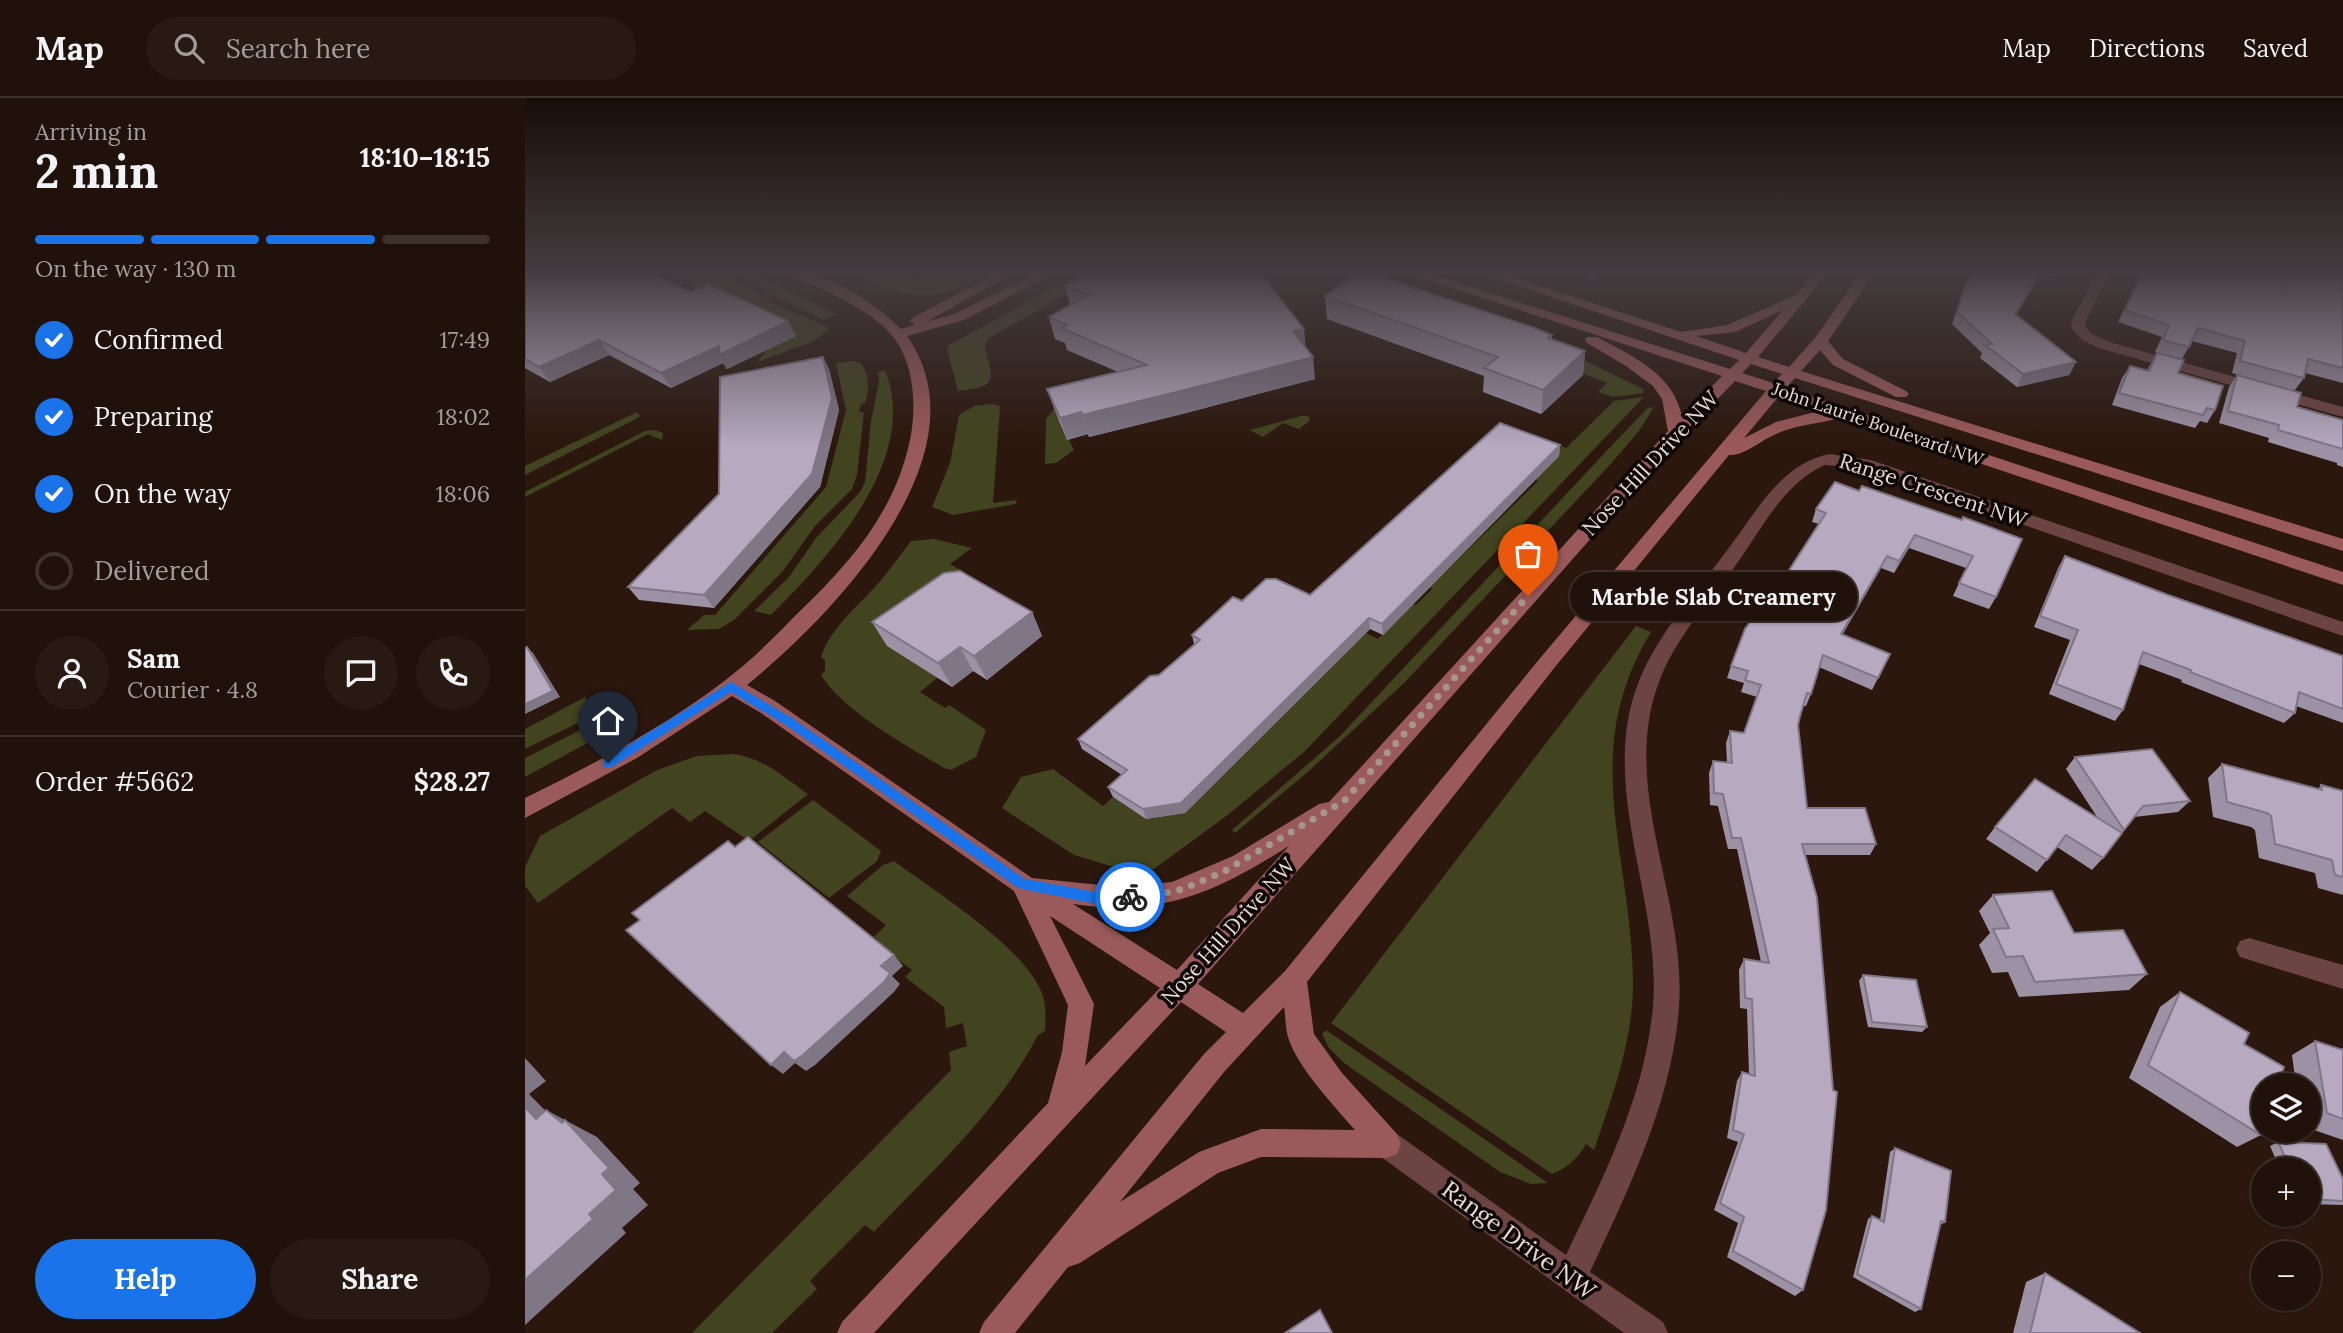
<!DOCTYPE html>
<meta charset="utf-8">
<style>
body{margin:0;font-family:Lora,serif;background:#281a13;color:#f1f3f6;height:100vh;display:flex;flex-direction:column;font-size:26px;white-space:nowrap}
*{box-sizing:border-box;margin:0}
p{font-size:23px;color:#a29d9c}
.icon{flex:none;width:38px;height:38px;fill:none;stroke:currentColor;stroke-width:2;stroke-linecap:round;stroke-linejoin:round}
.map{position:relative;flex:1;overflow:hidden}
.panel{display:flex;flex-direction:column;background:#20110a;width:525px}
.panel>*{flex:none}
.tools{position:absolute;left:1726px;top:975px;display:grid;gap:14px}
.tools a{display:grid;place-items:center;width:70px;height:70px;border-radius:50%;background:#20110a;box-shadow:0 2px 5px #0004,0 0 0 2px #3d312b;font-size:35px}
.pin{position:absolute;display:grid;place-items:center;width:60px;height:60px;color:#fff;margin:-72px -30px;border-radius:50% 50% 50% 0;rotate:-45deg;box-shadow:0 0 7px #0007}
.pin .icon{rotate:45deg}
.courier{position:absolute;display:grid;place-items:center;width:70px;height:70px;margin:-35px;border:5px solid #1a73e8;border-radius:50%;background:#fff;color:#222;box-shadow:0 2px 9px #0007}
.bubble{position:absolute;height:49px;border-radius:24px;background:#20110a;box-shadow:0 2px 5px #0004,0 0 0 2px #3d312b;font-size:23px;font-weight:700;line-height:49px;text-align:center}
.headline em{font-style:normal;font-weight:700}
.headline div{display:flex;flex-direction:column-reverse}
.headline{display:flex;align-items:center;justify-content:space-between;height:119px;padding:0 35px}
h1{font-size:46px;font-weight:700;line-height:52px}
.bar{display:grid;grid-template-columns:repeat(4,1fr);gap:10px 7px;align-content:center;height:84px;padding:0 35px}
.bar i{height:9px;border-radius:5px;background:#3d312b}
.bar .on{background:#1a73e8}
.bar p{grid-column:span 4}
.line{display:flex;align-items:center;gap:18px;padding:0 35px;border-top:2px solid #3d312b}
.line div{flex:1}
.round{display:grid;place-items:center;flex:none;width:74px;height:74px;border-radius:37px;background:#281a13}
ol{padding:0 35px;list-style:none}
li{display:flex;align-items:center;gap:21px;height:77px}
li p{margin-inline-start:auto}
li .icon{padding:7px;border-radius:50%;background:#1a73e8;color:#fff;stroke-width:4}
li:last-child{color:#a29d9c}
li i{width:38px;height:38px;border:4px solid #3d312b;border-radius:50%}
.cta{display:flex;gap:14px;margin-top:auto;padding:14px 35px}
.cta a{flex:1;height:80px;border-radius:42px;background:#1a73e8;color:#fff;font-size:28px;font-weight:700;line-height:80px;text-align:center}
.cta a+a{background:#281a13;color:#f1f3f6}
header{display:flex;align-items:center;gap:42px;box-sizing:border-box;height:98px;padding:0 35px;background:#20110a;border-bottom:2px solid #3d312b}
header strong{font-size:33px}
nav{display:flex;gap:38px;margin-inline-start:auto;font-size:24px}
.search{width:490px;height:63px;background:#281a13;display:flex;align-items:center;gap:18px;box-sizing:border-box;padding:0 24px;border-radius:38px;color:#a29d9c;font-size:26px}
main{display:flex;flex:1;min-height:0}
.map>svg:first-child{display:block}
.green{fill:#41441e}
.lines{fill:none;stroke-linecap:round;stroke-linejoin:round}
.street{fill:#6d4444;fill-rule:evenodd}
.secondary{fill:#9a595a;fill-rule:evenodd}
.wall{fill:#9d91a5}
.shaded-wall{fill:#7f7686}
.building{fill:#b6a9c0;stroke:#7f7686;stroke-width:2}
.route{fill:#1a73e8}
.done{stroke:#a6968e;stroke-width:7;stroke-dasharray:0 12.6}
.labels{text-anchor:middle;dominant-baseline:central;stroke-width:7;stroke-linejoin:round;paint-order:stroke}
.far-street-label{font-size:18px;fill:#e8dad3;stroke:#0d0503}
.street-label{font-size:21px;fill:#e8dad3;stroke:#0d0503}
.near-street-label{font-size:24px;fill:#e8dad3;stroke:#0d0503}
</style>
<header>
<strong>Map</strong>
<div class="search"><svg class="icon" aria-label="search" viewBox="0 0 24 24"><circle cx="10" cy="10" r="6"/><path d="M15 15l6 6"/></svg>Search here</div>
<nav><a>Map</a><a>Directions</a><a>Saved</a></nav>
</header>
<main>
<section class="panel">
<div class="headline"><div><h1>2 min</h1><p>Arriving in</p></div><em>18:10–18:15</em></div>
<div class="bar"><i class="on"></i><i class="on"></i><i class="on"></i><i></i><p>On the way · 130 m</p></div>
<ol>
<li><svg class="icon" aria-label="check" viewBox="0 0 24 24"><path d="M5 12l5 5 9-10"/></svg>Confirmed<p>17:49</p></li>
<li><svg class="icon" aria-label="check" viewBox="0 0 24 24"><path d="M5 12l5 5 9-10"/></svg>Preparing<p>18:02</p></li>
<li><svg class="icon" aria-label="check" viewBox="0 0 24 24"><path d="M5 12l5 5 9-10"/></svg>On the way<p>18:06</p></li>
<li><i></i>Delivered</li>
</ol>
<div class="line" style="height:126px"><a class="round"><svg class="icon" aria-label="person" viewBox="0 0 24 24"><circle cx="12" cy="8" r="4"/><path d="M4 21q1-7 8-7t8 7"/></svg></a><div><b>Sam</b><p>Courier · 4.8</p></div><a class="round"><svg class="icon" aria-label="chat" viewBox="0 0 24 24"><path d="M4 5h16v11H9l-5 4z"/></svg></a><a class="round"><svg class="icon" aria-label="phone" viewBox="0 0 24 24"><path d="M5 4h4l2 5-3 2q2 4 5 5l2-3 5 2v4C11 20 4 13 5 4z"/></svg></a></div>
<div class="line" style="height:91px"><div>Order #5662</div><b>$28.27</b></div>
<div class="cta"><a>Help</a><a>Share</a></div>
</section>
<div class="map">
<svg width="1818" height="1235" viewBox="0 0 1818 1235">
<rect width="100%" height="100%" fill="#2b170d"/>
<g class="green">
<polygon points="140,175 201,175 249,206 305,230 289,243 232,264 243,251 270,237"/>
<polygon points="216,175 228,175 311,216 299,222 251,199"/>
<path d="M 376,175 L 391,181 L 403,175 L 417,179 L 424,175 L 466,175 C 406,206 387,203 327,176 Z"/>
<path d="M 552,177 L 557,180 L 556,188 L 464,240 L 460,247 C 466,281 477,288 433,293 L 422,251 L 424,247 Z"/>
<polygon points="1042,254 1118,291 1119,295 1088,299 1073,294 1082,285 1023,262"/>
<path d="M 329,263 L 337,266 C 344,279 345,290 340,305 L 336,306 L 334,314 L 339,314 L 332,377 L 327,391 L 290,428 L 258,473 L 209,522 L 194,531 L 162,532 L 179,517 L 190,517 L 301,389 L 321,312 L 311,265 Z"/>
<path d="M 360,272 C 396,361 303,460 246,517 L 229,513 L 264,479 L 291,440 L 335,394 L 340,384 L 346,323 L 354,284 L 353,274 Z"/>
<polygon points="1119,299 779,654 704,716 629,771 605,774 549,757 477,710 496,679 528,671 578,708 588,699 621,721 660,715 841,535 853,541 888,506 891,507 907,491 905,489 1013,383 1011,381 1034,358 1015,350 1022,342 1041,350 1089,303"/>
<polygon points="467,306 475,308 468,405 492,402 491,406 428,417 407,409 425,365 434,317 449,308"/>
<polygon points="1129,309 1114,333 1083,369 880,584 785,672 710,735 707,732 814,639 1089,345 1123,310"/>
<polygon points="529,311 549,352 531,365 520,366 521,321"/>
<polygon points="112,314 115,318 109,322 0,377 0,368"/>
<polygon points="776,318 783,318 785,322 774,331 758,325 738,339 725,332"/>
<polygon points="130,332 138,335 137,342 123,336 0,399 0,394 120,333"/>
<path d="M 409,441 L 447,450 L 425,466 L 441,475 L 411,495 L 412,580 L 395,594 L 420,610 L 424,607 L 461,632 L 451,659 L 426,672 L 419,670 C 382,648 318,613 296,577 L 300,573 L 300,562 L 296,559 C 306,528 335,507 356,482 C 366,470 376,456 386,443 Z"/>
<path d="M 1111,528 L 1126,534 C 1053,655 1106,753 1108,881 C 1109,941 1088,996 1069,1052 L 1061,1046 C 1053,1060 1043,1070 1027,1076 L 806,925 Z"/>
<polygon points="60,599 66,612 65,619 0,651 0,631"/>
<polygon points="67,626 75,638 0,679 0,660"/>
<path d="M 209,656 C 238,660 260,680 283,696 L 224,743 L 180,713 L 165,724 L 147,710 L 13,805 L 0,788 L 0,769 L 15,738 L 132,672 L 172,658 Z"/>
<polygon points="288,702 356,753 352,763 304,800 233,744"/>
<path d="M 369,763 C 412,795 497,847 517,895 C 521,907 521,920 520,933 L 513,937 C 473,1014 408,1072 349,1134 L 340,1127 L 285,1183 L 292,1191 L 247,1235 L 167,1235 L 426,972 L 424,954 L 442,948 L 438,925 L 421,930 L 419,909 L 380,879 L 387,872 L 351,846 L 354,843 L 349,839 L 361,827 L 322,798 L 358,767 Z"/>
<polygon points="801,932 1023,1085 1006,1086 975,1074 819,965 804,950 797,936"/>
</g>
<g class="lines">
<g class="street">
<polygon points="1572,175 1585,175 1561,222 1560,229 1567,236 1584,244 1818,309 1818,319 1574,250 1557,242 1546,230 1547,222"/>
<path d="M 1305,356 L 1346,362 L 1818,524 L 1818,538 L 1335,370 L 1300,367 C 1260,384 1237,430 1213,464 C 1186,502 1150,540 1134,584 C 1094,690 1162,801 1154,909 C 1147,1003 1104,1090 1065,1174 L 1138,1224 L 1143,1235 L 1099,1235 L 852,1056 L 848,1046 L 852,1036 L 862,1032 L 872,1036 L 1041,1157 C 1079,1078 1120,998 1128,908 C 1137,801 1072,688 1114,583 C 1134,533 1175,490 1206,447 C 1233,411 1257,365 1305,356 Z"/>
<polygon points="1724,840 1818,867 1818,891 1715,859 1711,851 1715,843"/>
</g>
<path class="secondary" d="M 267,175 C 306,175 348,204 376,231 L 390,227 L 385,223 L 387,220 L 472,175 L 489,175 L 401,224 L 429,216 L 512,175 L 529,175 L 439,222 L 382,238 C 465,355 307,518 222,587 L 250,603 L 507,780 L 595,789 L 647,784 L 708,758 L 794,706 L 804,704 L 1143,333 L 1137,301 L 1128,288 L 1101,268 L 1062,245 L 1060,242 L 1062,239 L 1072,239 C 1107,258 1149,276 1157,319 L 1197,278 L 881,175 L 902,175 L 1205,271 L 1214,262 L 955,175 L 976,175 L 1156,234 L 1202,227 L 1271,197 L 1290,175 L 1303,175 L 1233,259 L 1264,269 L 1290,240 L 1336,175 L 1349,175 L 1303,243 L 1318,261 L 1381,293 L 1384,296 L 1381,299 L 1371,299 L 1308,267 L 1295,252 L 1276,273 L 1818,441 L 1818,453 L 1270,280 L 1261,290 L 1818,474 L 1818,487 L 1317,319 C 1294,327 1273,325 1249,337 C 1235,343 1219,358 1204,357 L 1030,569 L 782,884 L 789,936 L 817,975 L 872,1036 L 876,1046 L 872,1056 L 862,1060 L 736,1059 L 693,1075 L 555,1165 L 543,1169 L 490,1235 L 454,1235 L 459,1224 L 679,956 L 701,934 L 656,904 L 349,1235 L 312,1235 L 317,1224 L 523,1005 L 537,954 L 543,907 L 489,793 L 236,615 L 207,598 L 112,660 L 0,720 L 0,700 C 75,663 153,622 218,568 C 238,551 256,532 275,513 C 327,463 372,411 386,337 C 391,307 389,270 372,244 C 355,219 322,203 295,190 C 285,185 274,182 267,175 ZM 1258,212 L 1221,255 L 1171,238 L 1210,234 ZM 1226,266 L 1257,276 L 1248,285 L 1217,275 ZM 1210,283 L 1241,293 L 1016,559 L 760,873 L 718,915 L 673,886 L 1157,337 ZM 1254,298 L 1298,312 L 1251,324 L 1219,340 ZM 764,748 L 652,872 L 548,806 C 637,819 690,795 764,748 ZM 525,818 L 635,890 L 560,968 L 569,906 ZM 759,909 C 761,920 760,932 764,942 C 774,971 810,1009 830,1032 L 736,1031 L 674,1054 L 595,1104 L 699,974 Z"/>
</g>
<g class="wall">
<polygon points="0,175 165,194 271,238 202,271 198,265 146,290 84,257 25,284 0,270"/>
<polygon points="1053,175 1073,175 1067,180"/>
<polygon points="1449,175 1532,175 1530,178 1515,177 1491,217 1551,264 1544,277 1492,289 1455,260 1457,255 1427,226 1440,188"/>
<polygon points="1616,175 1818,175 1818,285 1780,275 1779,280 1769,293 1707,275 1712,255 1667,243 1657,261 1653,275 1690,312 1682,325 1675,323 1670,330 1587,307 1597,280 1605,268 1622,272 1632,255 1630,254 1637,239 1593,224"/>
<polygon points="540,188 781,249 790,281 661,315 564,339 563,336 542,342 530,313 522,291 593,274 542,252 540,245 530,241 524,219 545,207"/>
<polygon points="800,198 1027,237 1027,242 1060,253 1058,277 1016,316 958,294 959,278 802,221"/>
<polygon points="298,259 304,271 314,312 295,389 189,510 114,502 103,489 194,396"/>
<polygon points="1712,277 1772,309 1818,322 1818,369 1812,367 1812,365 1743,344 1744,340 1694,325 1704,289"/>
<polygon points="1035,347 1034,358 858,537 845,531 660,715 621,721 588,699 583,689 597,677 557,651 553,641 634,577 669,546 667,537 717,503 785,497"/>
<polygon points="1334,393 1437,422 1471,499 1464,511 1428,498 1441,470 1384,450 1369,475 1356,470 1317,537 1365,556 1347,592 1294,569 1286,596 1281,608 1278,608 1273,627 1282,710 1351,746 1345,757 1280,757 1278,1192 1270,1198 1202,1159 1213,1125 1189,1112 1213,1044 1202,1040 1212,983 1217,974 1224,976 1222,911 1215,910 1214,872 1219,861 1236,864 1212,751 1203,751 1193,708 1185,707 1184,675 1188,663 1202,665 1201,645 1205,633 1219,635 1232,599 1216,594 1219,585 1202,580 1206,568 1241,508 1294,426 1287,424 1291,411"/>
<polygon points="1540,458 1643,497 1818,558 1818,625 1771,608 1770,615 1759,625 1656,584 1657,582 1614,566 1598,612 1590,623 1524,596 1545,542 1509,529 1534,468"/>
<polygon points="507,514 517,538 462,582 448,573 427,589 362,548 347,524"/>
<polygon points="1550,659 1665,703 1653,714 1609,719 1578,760 1567,772 1532,749 1512,774 1461,741 1470,729 1572,719 1541,671"/>
<polygon points="1697,666 1793,691 1796,687 1818,693 1818,797 1793,790 1790,775 1734,760 1730,732 1726,729 1688,719 1683,680"/>
<polygon points="1468,797 1549,835 1622,876 1604,892 1494,899 1483,874 1467,875 1454,847 1465,835 1454,813"/>
<polygon points="1338,877 1402,929 1397,934 1343,929 1334,883"/>
<polygon points="1655,894 1736,1037 1712,1049 1604,980 1635,909"/>
<polygon points="1790,943 1816,951 1818,950 1818,1042 1783,1030 1783,987 1771,987 1767,957"/>
<polygon points="1753,1044 1818,1081 1818,1107 1783,1106 1783,1071 1755,1071 1745,1048"/>
<polygon points="1370,1050 1420,1124 1414,1128 1396,1211 1390,1214 1328,1179 1343,1121 1347,1118 1355,1122 1365,1054"/>
<polygon points="1520,1175 1615,1235 1488,1235 1501,1184"/>
</g>
<g class="shaded-wall">
<polygon points="1515,175 1516,175 1485,228 1490,216"/>
<polygon points="263,223 271,238 202,271 198,265 146,290 136,275 194,248"/>
<polygon points="779,231 781,252 768,233"/>
<polygon points="74,242 84,257 25,284 14,269"/>
<polygon points="1060,253 1058,277 1016,316 1018,292"/>
<polygon points="298,259 304,271 314,312 295,389 189,510 179,497"/>
<polygon points="788,259 790,281 661,315 564,339 557,317"/>
<polygon points="1551,264 1544,277 1492,289 1498,276"/>
<polygon points="556,314 563,336 542,342 535,320"/>
<polygon points="1035,347 1034,358 858,537 857,526"/>
<polygon points="1390,437 1384,450 1369,475 1374,463"/>
<polygon points="1362,458 1356,470 1311,548 1316,536"/>
<polygon points="507,514 517,538 462,582 449,558"/>
<polygon points="844,520 845,531 660,715 621,721 618,711"/>
<polygon points="2,549 8,555 35,599 0,616"/>
<polygon points="435,549 448,573 427,589 413,565"/>
<polygon points="369,857 378,868 367,878 375,886 369,894 290,967 281,973 270,965 258,976 246,967"/>
<polygon points="0,960 21,983 4,996 44,1037 11,1021 0,1009"/>
<polygon points="21,1012 72,1039 115,1085 108,1091 123,1107 97,1130 101,1135 0,1227 0,1182 64,1116 77,1076 37,1025"/>
</g>
<g class="building">
<polygon points="0,175 126,175 165,194 184,186 263,223 194,257 194,248 136,275 74,242 14,269 0,261"/>
<polygon points="562,175 735,175 779,231 768,233 788,259 656,293 557,317 556,314 535,320 522,291 622,267 536,230 542,227 524,219 563,197 540,188"/>
<polygon points="833,175 844,175 1010,230 1027,237 1023,240 1060,253 1018,292 959,270 973,259 800,198"/>
<polygon points="1449,175 1515,175 1490,216 1551,264 1498,276 1460,247 1467,246 1432,214 1440,188"/>
<polygon points="1617,175 1818,175 1818,270 1783,261 1779,280 1715,263 1720,243 1673,230 1664,249 1638,242 1644,227 1600,212"/>
<polygon points="1632,255 1659,262 1653,275 1698,288 1690,312 1682,310 1678,317 1594,295 1605,268 1624,273"/>
<polygon points="298,259 307,300 287,376 179,497 103,489 194,396 195,279"/>
<polygon points="1712,277 1776,295 1772,309 1818,322 1818,351 1753,332 1754,327 1703,313"/>
<polygon points="975,325 1035,347 857,526 844,520 656,705 618,711 583,689 602,672 553,641 625,578 634,577 675,542 667,537 708,499 717,503 741,481 751,481 785,497"/>
<polygon points="1310,384 1334,393 1337,388 1437,422 1438,419 1497,441 1471,499 1434,485 1448,458 1390,437 1374,463 1362,458 1316,536 1365,556 1353,580 1298,557 1286,596 1282,595 1275,618 1273,627 1282,710 1340,710 1351,746 1277,746 1292,800 1308,992 1312,994 1301,1112 1278,1192 1208,1153 1219,1119 1195,1105 1219,1036 1208,1032 1217,974 1230,978 1227,901 1220,900 1219,861 1244,865 1216,740 1207,740 1198,696 1189,695 1188,663 1207,665 1205,633 1219,635 1236,587 1220,582 1223,573 1206,568 1220,531 1237,507 1241,508 1301,415 1291,411"/>
<polygon points="1540,458 1643,497 1818,558 1818,611 1774,594 1770,615 1665,574 1666,572 1618,554 1598,612 1531,586 1553,532 1515,518"/>
<polygon points="435,473 507,514 449,558 435,549 413,565 347,524 419,475"/>
<polygon points="2,549 28,593 0,606 0,550"/>
<polygon points="1627,651 1665,703 1618,708 1599,732 1550,659"/>
<polygon points="1697,666 1797,692 1796,687 1818,693 1818,779 1810,777 1807,762 1750,746 1746,718 1742,715 1702,704"/>
<polygon points="1510,681 1597,735 1578,760 1541,737 1522,762 1470,729"/>
<polygon points="223,739 369,857 356,868 365,875 360,883 278,957 269,963 259,954 246,967 101,832 115,822 107,815 203,743 210,749"/>
<polygon points="1527,793 1549,835 1598,832 1622,876 1510,884 1498,858 1481,859 1468,831 1484,830 1468,797"/>
<polygon points="1338,877 1391,882 1402,929 1347,924"/>
<polygon points="1655,894 1724,935 1719,946 1759,969 1753,987 1738,987 1738,1031 1736,1037 1623,967"/>
<polygon points="1790,943 1818,952 1818,1021 1802,1015"/>
<polygon points="0,1009 11,1021 21,1012 37,1025 40,1022 84,1070 77,1076 91,1092 64,1116 68,1121 0,1182"/>
<polygon points="1753,1044 1801,1046 1818,1081 1818,1103 1783,1101 1783,1071 1766,1071"/>
<polygon points="1370,1050 1426,1073 1420,1124 1416,1123 1396,1211 1332,1176 1347,1118 1359,1124"/>
<polygon points="1520,1175 1615,1235 1505,1235"/>
<polygon points="795,1212 807,1235 760,1235"/>
</g>
<linearGradient id="sky" x2="0" y2="1"><stop stop-color="#180d07"/><stop offset="0.5" stop-color="#443c40"/><stop offset="1" stop-color="#443c40" stop-opacity="0"/></linearGradient>
<rect width="1818" height="348" fill="url(#sky)"/>
<polygon class="route" points="206,584 267,620 500,781 566,793 605,793 609,795 609,803 566,805 493,790 259,626 206,594 87,669 79,669 79,662"/>
<g class="lines">
<polyline class="done" points="605,799 622,799 658,791 698,774 819,703 1003,498"/>
</g>
<g class="labels">
<g class="far-street-label">
<text transform="translate(1353 326) rotate(19)">John Laurie Boulevard NW</text>
</g>
<g class="street-label">
<text transform="translate(1125 365) rotate(-47)">Nose Hill Drive NW</text>
<text transform="translate(1408 392) rotate(18)">Range Crescent NW</text>
<text transform="translate(703 833) rotate(-48)">Nose Hill Drive NW</text>
</g>
<g class="near-street-label">
<text transform="translate(994 1142) rotate(36)">Range Drive NW</text>
</g>
</g>
</svg>
<div class="tools">
<a><svg class="icon" aria-label="layers" viewBox="0 0 24 24"><path d="M12 4l9 5-9 5-9-5zM3 14l9 5 9-5"/></svg></a>
<a>+</a>
<a>−</a>
</div>
<div class="pin" style="left:1003px;top:498px;background:#ea580c"><svg class="icon" aria-label="bag" viewBox="0 0 24 24"><path d="M5 8h14l-1 12H6zM9 8a3 3 0 0 1 6 0"/></svg></div>
<div class="pin" style="left:83px;top:665px;background:#1f2937"><svg class="icon" aria-label="home" viewBox="0 0 24 24"><path d="M3 11l9-7 9 7M6 9v11h12V9"/></svg></div>
<div class="courier" style="left:605px;top:799px"><svg class="icon" aria-label="bike" viewBox="0 0 24 24"><circle cx="6" cy="16" r="4"/><circle cx="18" cy="16" r="4"/><path d="M6 16l4-8h5l3 8M10 8l3 8H6M13 5h3"/></svg></div>
<div class="bubble" style="left:1045px;top:474px;width:287px">Marble Slab Creamery</div>
</div>
</main>
